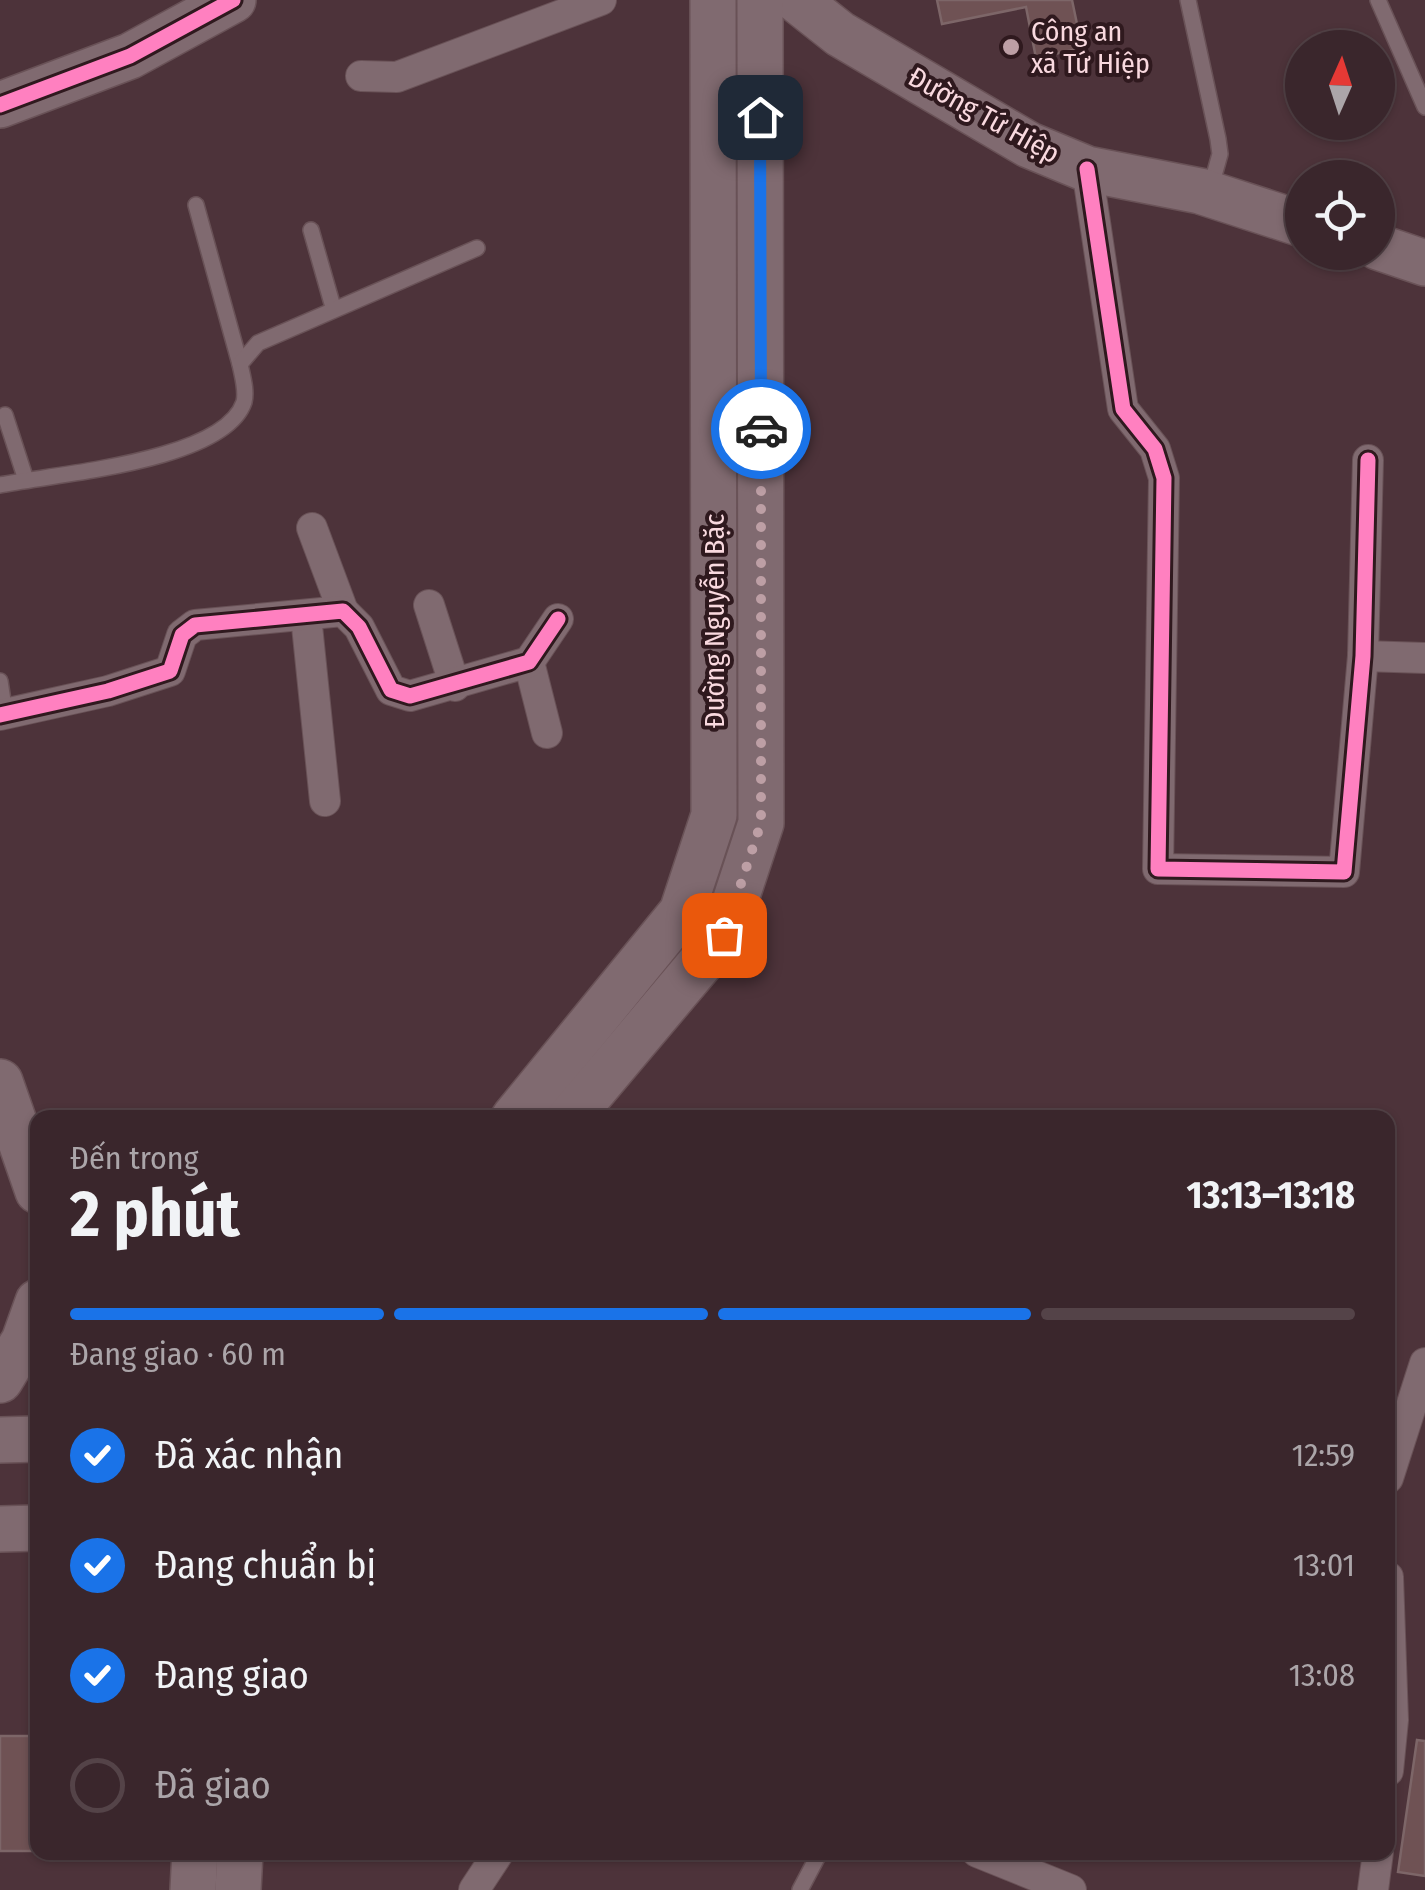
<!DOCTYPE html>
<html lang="vi">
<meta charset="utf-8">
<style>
body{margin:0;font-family:"Fira Sans Condensed",sans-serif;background:#412e34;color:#f1f3f6;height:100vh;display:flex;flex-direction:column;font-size:38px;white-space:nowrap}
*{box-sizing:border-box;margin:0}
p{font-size:32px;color:#aba5a9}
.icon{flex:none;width:55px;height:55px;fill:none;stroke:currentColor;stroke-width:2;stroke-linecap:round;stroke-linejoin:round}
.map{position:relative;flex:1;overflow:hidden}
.details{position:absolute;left:30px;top:1110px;width:1365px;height:750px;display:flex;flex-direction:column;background:#3a262c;border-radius:20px;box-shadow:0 2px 8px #0004,0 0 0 2px #544348}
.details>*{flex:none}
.needle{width:65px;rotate:3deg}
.tools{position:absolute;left:1285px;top:30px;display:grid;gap:20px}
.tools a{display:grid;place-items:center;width:110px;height:110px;border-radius:50%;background:#3a262c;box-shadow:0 2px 8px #0004,0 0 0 2px #544348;font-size:50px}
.pin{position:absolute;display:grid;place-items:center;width:85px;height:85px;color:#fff;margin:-42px;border-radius:20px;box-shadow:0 5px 15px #0006}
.courier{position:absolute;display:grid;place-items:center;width:100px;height:100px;margin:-50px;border:8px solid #1a73e8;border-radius:50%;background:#fff;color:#222;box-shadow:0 2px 12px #0007}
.overview em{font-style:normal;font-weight:700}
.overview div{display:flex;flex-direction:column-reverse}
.overview{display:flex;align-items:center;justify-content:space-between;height:170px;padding:0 40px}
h1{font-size:65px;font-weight:700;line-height:75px}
.bar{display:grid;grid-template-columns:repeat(4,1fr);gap:15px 10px;align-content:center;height:120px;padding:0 40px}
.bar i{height:12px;border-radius:8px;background:#544348}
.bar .active{background:#1a73e8}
.bar p{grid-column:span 4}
ol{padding:0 40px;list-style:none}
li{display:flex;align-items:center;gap:30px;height:110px}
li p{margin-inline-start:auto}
li .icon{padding:10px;border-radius:50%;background:#1a73e8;color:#fff;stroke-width:4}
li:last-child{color:#aba5a9}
li i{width:55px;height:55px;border:5px solid #544348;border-radius:50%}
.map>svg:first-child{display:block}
.building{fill:#6f5254;stroke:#7d6668;stroke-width:2.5}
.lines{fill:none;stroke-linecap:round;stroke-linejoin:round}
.lane-casing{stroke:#695257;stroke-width:18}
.street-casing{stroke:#695257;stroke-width:32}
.secondary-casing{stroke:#695257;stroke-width:48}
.lane{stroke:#806a70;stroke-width:15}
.street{stroke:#806a70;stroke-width:30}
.secondary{stroke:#806a70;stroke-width:45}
.cycleway-casing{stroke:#2f191e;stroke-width:21}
.cycleway{stroke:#ff80c0;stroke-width:15}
.done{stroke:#bd9fa5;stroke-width:10;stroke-dasharray:0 18}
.route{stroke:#1a73e8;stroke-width:12}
.poi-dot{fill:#bd9fa5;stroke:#2f191e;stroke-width:4}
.labels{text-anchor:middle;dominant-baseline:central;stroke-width:8;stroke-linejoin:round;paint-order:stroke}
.poi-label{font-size:28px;fill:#f9d9df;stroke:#2f191e;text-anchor:start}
.street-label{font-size:28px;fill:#f9d9df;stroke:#2f191e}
</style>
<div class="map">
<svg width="1425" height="1890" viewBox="0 0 1425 1890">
<rect width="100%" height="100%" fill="#4d333a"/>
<g class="building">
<polygon points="937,0 1072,0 1082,48 1036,58 1026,7 942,24"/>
<rect x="0" y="1736" width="38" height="115"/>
<polygon points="1417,1740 1425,1741 1425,1876 1398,1872"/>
</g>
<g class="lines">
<defs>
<g id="lane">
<polyline points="1188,0 1218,139 1220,154 1210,190"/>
<polyline points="1378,0 1425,107"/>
<polyline points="196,205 240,364"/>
<polyline points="311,230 333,307"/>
<polyline points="5,415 26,480"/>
<path d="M 0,485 C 53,474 224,462 244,402 C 247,390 242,375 240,364 L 258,343 L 477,248"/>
<polyline points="0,681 5,714"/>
<polyline points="800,1890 820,1852"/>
</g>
<g id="street">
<polyline points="361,76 397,77 601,0"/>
<polyline points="1087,169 1123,409 1155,449 1164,478 1158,869 1344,872 1363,656 1368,460"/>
<polyline points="312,528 343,611"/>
<polyline points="429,605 455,686"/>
<polyline points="306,616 325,801"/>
<polyline points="1363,656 1425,658"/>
<polyline points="529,662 547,733"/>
<polyline points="0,715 108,691 170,671 182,635 195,625 343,611 359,627 391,690 410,696 529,662 558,619"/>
<polyline points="1388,1478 1425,1363"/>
<polyline points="1388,1577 1393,1720 1388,1771"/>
<polyline points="977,1852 1071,1890"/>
<polyline points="474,1890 499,1852"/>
<polyline points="1373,1890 1378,1852"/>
</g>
<g id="secondary">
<polyline points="797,0 840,34 1029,145 1087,169 1200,191 1302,224"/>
<polyline points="0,105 130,56 233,0"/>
<polyline points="1378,247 1425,263"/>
<polyline points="0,1082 38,1191"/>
<polyline points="514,1118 682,912 714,815 713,0"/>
<polyline points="570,1118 724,935 761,823 760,0"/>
<polyline points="0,1380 24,1341 38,1302"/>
<polyline points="0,1440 38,1439"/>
<polyline points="0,1529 38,1528"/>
<polyline points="193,1890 195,1852"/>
<polyline points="238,1890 240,1852"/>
</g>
</defs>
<use href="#lane" class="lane-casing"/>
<use href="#street" class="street-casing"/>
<use href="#secondary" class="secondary-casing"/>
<use href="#lane" class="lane"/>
<use href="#street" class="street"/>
<use href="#secondary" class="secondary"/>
<defs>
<g id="cycleway">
<polyline points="0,105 130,56 233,0"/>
<polyline points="1087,169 1123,409 1155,449 1164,478 1158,869 1344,872 1363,656 1368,460"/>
<polyline points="0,715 108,691 170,671 182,635 195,625 343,611 359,627 391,690 410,696 529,662 558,619"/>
</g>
</defs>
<use href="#cycleway" class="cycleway-casing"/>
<use href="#cycleway" class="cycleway"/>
</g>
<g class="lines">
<polyline class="done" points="724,935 761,823 761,429"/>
<polyline class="route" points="760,117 761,429"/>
</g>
<circle class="poi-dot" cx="1011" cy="47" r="10"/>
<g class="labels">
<g class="poi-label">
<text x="1031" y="31">Công an<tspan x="1031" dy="32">xã Tứ Hiệp</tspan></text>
</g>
<g class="street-label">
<text transform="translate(984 115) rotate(29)">Đường Tứ Hiệp</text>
<text transform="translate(714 621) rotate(-90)">Đường Nguyễn Bặc</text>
</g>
</g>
</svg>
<div class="tools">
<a><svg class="needle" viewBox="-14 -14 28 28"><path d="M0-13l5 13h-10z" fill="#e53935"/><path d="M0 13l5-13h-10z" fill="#aba5a9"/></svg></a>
<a><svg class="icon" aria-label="locate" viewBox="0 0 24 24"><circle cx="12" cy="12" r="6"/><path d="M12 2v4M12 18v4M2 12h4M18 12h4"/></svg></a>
</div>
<div class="pin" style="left:724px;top:935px;background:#ea580c"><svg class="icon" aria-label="bag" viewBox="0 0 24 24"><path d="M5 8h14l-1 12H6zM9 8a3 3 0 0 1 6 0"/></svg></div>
<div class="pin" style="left:760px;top:117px;background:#1f2937"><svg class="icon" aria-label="home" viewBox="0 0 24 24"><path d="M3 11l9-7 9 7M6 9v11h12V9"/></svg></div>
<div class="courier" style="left:761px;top:429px"><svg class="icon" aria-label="car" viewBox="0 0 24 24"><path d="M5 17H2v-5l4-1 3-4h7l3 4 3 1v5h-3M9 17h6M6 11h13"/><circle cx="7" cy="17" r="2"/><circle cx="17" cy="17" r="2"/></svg></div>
<section class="details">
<div class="overview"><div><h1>2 phút</h1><p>Đến trong</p></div><em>13:13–13:18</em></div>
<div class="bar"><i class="active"></i><i class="active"></i><i class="active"></i><i></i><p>Đang giao · 60 m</p></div>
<ol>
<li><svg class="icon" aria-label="check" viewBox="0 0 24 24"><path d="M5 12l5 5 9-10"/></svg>Đã xác nhận<p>12:59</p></li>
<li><svg class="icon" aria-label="check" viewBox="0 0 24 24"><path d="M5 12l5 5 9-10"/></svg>Đang chuẩn bị<p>13:01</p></li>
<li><svg class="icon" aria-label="check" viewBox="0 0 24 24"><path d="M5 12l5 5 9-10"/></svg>Đang giao<p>13:08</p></li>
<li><i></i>Đã giao</li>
</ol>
</section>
</div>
